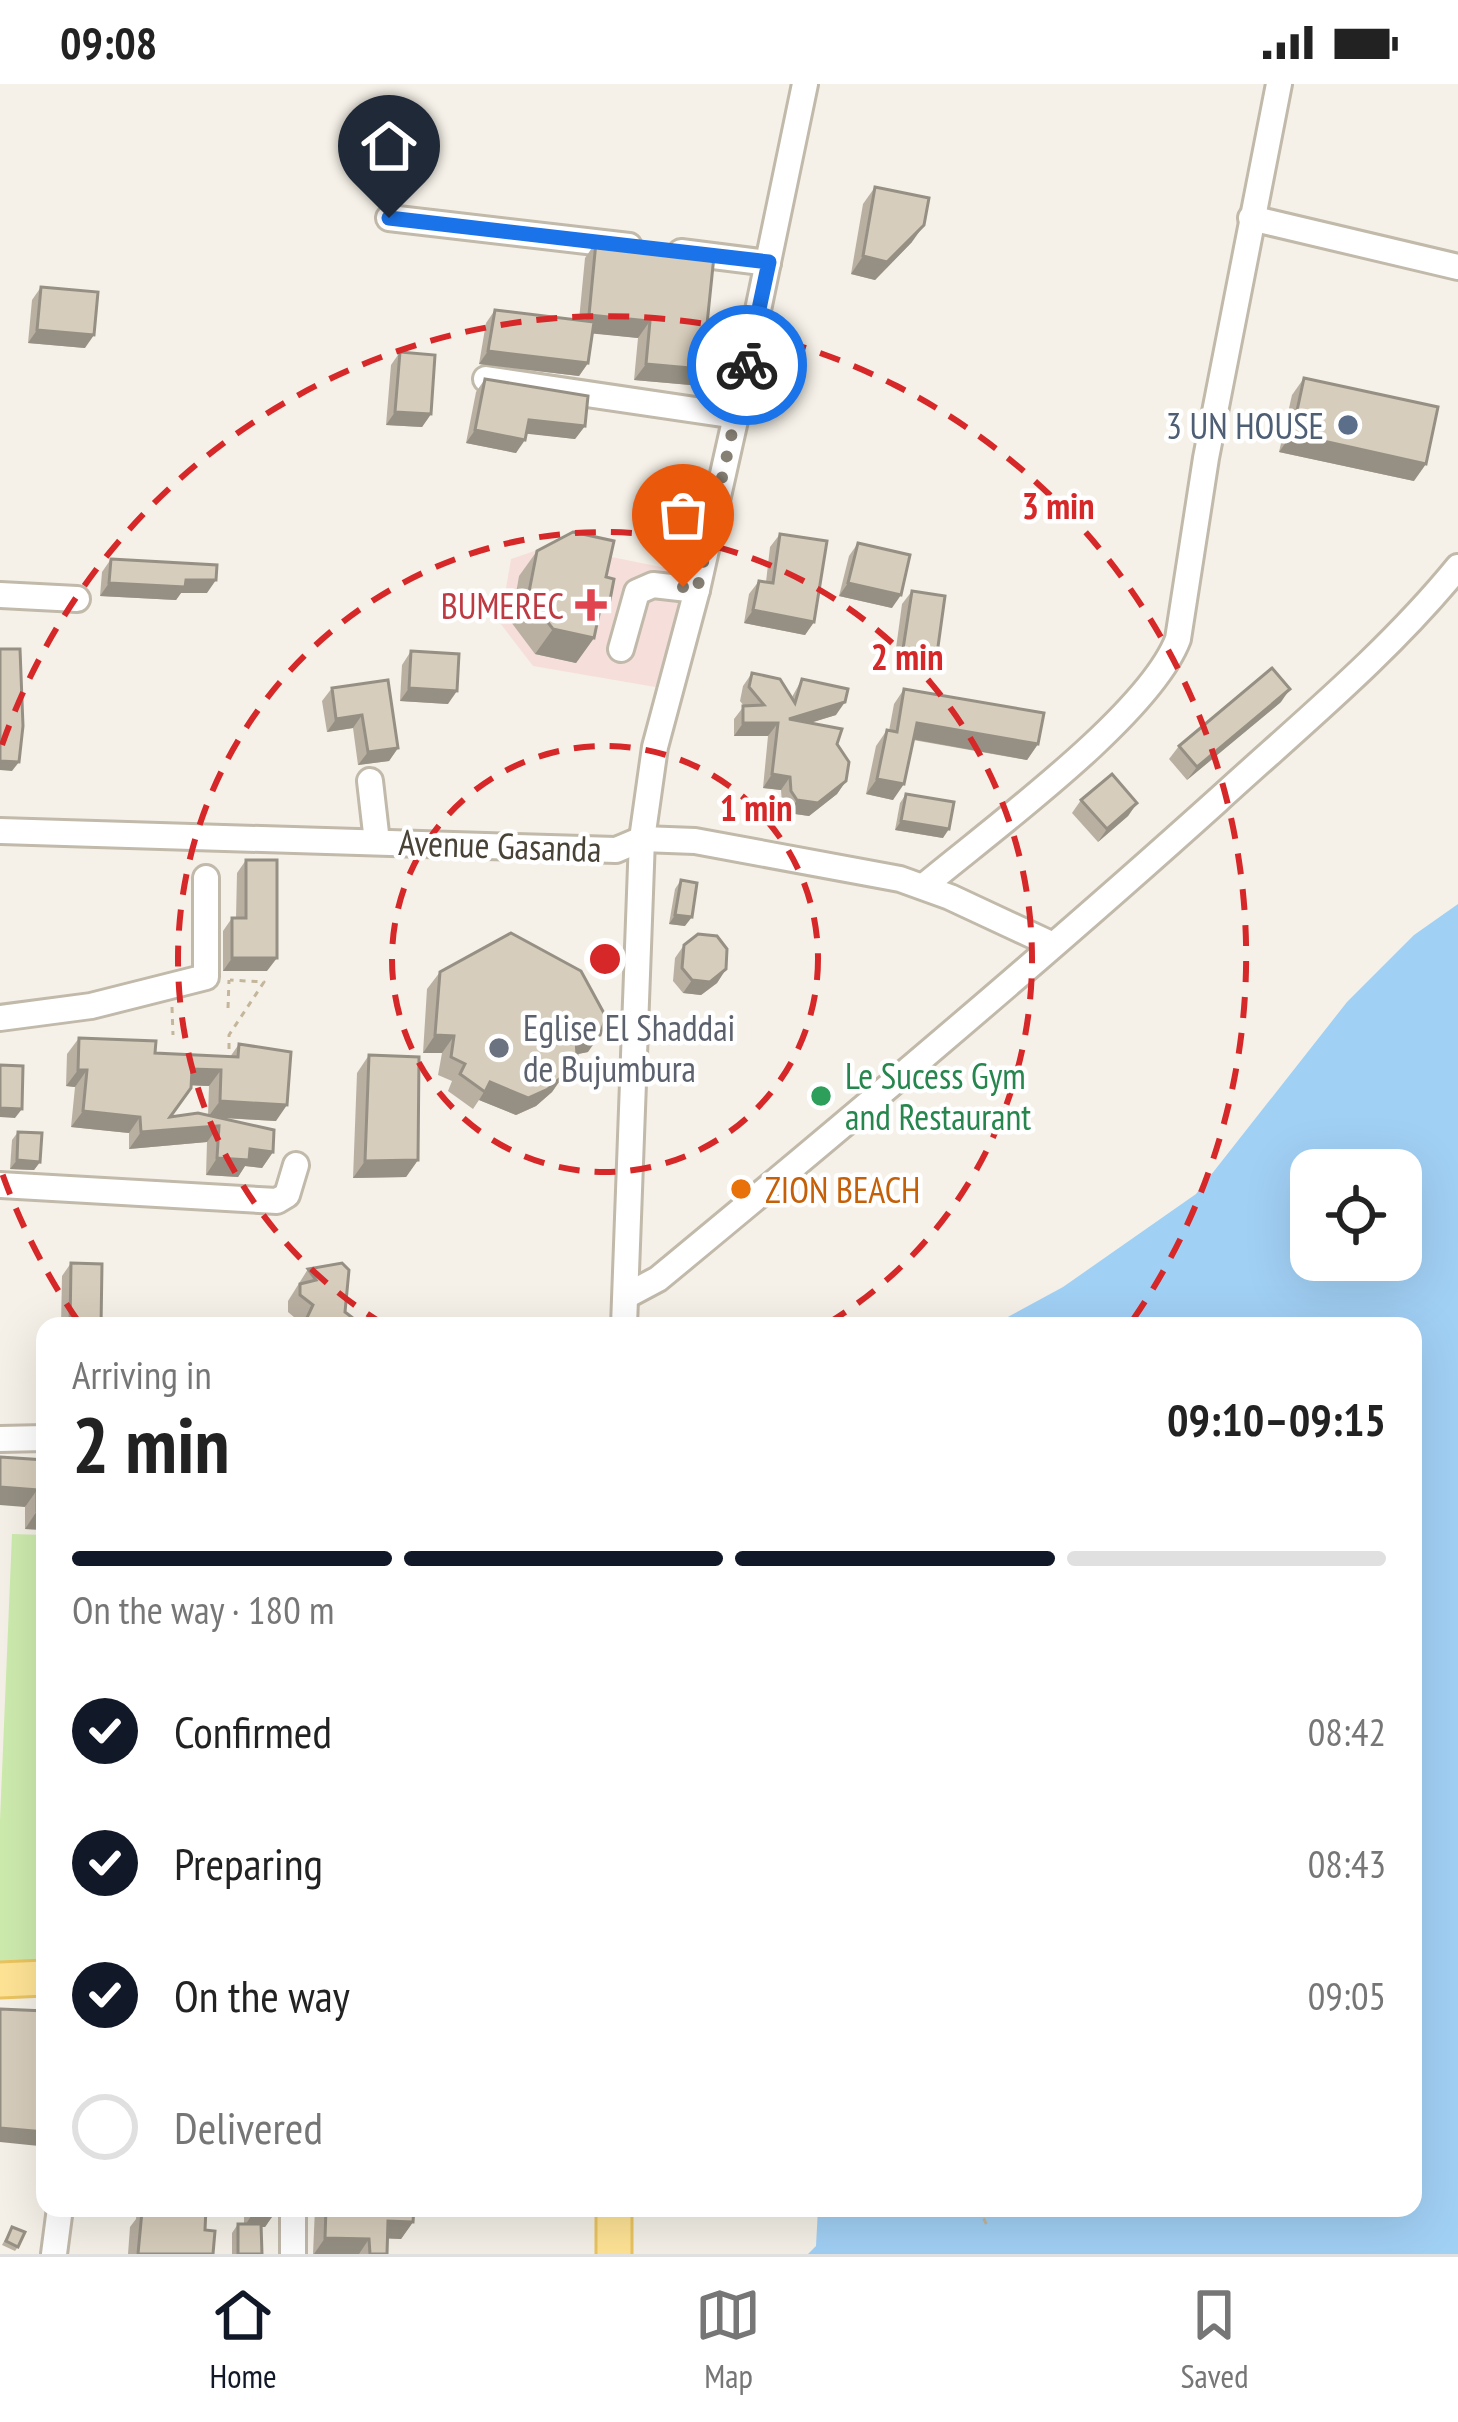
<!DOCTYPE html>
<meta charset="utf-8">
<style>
body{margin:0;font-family:"PT Sans Narrow",sans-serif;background:#f2f2f2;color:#222;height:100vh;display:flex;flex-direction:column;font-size:45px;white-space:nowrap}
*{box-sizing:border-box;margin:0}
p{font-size:39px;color:#767676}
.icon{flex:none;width:66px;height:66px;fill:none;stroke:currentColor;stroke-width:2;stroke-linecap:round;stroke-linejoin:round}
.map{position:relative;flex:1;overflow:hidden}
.details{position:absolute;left:36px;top:1233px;width:1386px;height:900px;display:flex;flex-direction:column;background:#fff;border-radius:24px;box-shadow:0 12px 48px #0002}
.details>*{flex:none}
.buttons{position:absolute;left:1290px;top:1065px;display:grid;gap:24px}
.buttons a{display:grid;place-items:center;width:132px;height:132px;border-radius:24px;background:#fff;box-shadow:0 12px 48px #0002;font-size:60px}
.pin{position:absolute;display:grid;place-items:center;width:102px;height:102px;color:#fff;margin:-123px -51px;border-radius:50% 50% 50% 0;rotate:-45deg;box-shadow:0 0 12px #0007}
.pin .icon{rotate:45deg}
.courier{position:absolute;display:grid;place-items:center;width:120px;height:120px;margin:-60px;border:9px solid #1a73e8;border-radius:50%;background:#fff;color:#222;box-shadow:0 3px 15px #0007}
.headline em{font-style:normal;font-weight:700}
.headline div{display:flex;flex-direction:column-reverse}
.headline{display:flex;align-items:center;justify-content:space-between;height:204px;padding:0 36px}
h1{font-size:78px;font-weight:700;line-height:90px}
.bar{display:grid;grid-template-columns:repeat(4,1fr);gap:18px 12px;align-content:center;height:144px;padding:0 36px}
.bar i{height:15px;border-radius:9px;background:#e0e0e0}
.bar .active{background:#111827}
.bar p{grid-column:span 4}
ol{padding:0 36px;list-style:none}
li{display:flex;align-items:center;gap:36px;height:132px}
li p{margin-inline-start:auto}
li .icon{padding:12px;border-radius:50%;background:#111827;color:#fff;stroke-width:4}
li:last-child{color:#767676}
li i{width:66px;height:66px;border:6px solid #e0e0e0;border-radius:50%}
.status{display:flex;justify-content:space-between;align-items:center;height:84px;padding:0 60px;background:#fff;direction:ltr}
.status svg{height:33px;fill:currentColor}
.tab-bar{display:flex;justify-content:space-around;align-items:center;height:168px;border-top:3px solid #e0e0e0;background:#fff;font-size:33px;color:#767676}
.tab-bar a{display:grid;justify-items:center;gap:6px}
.tab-bar .active{color:#111827}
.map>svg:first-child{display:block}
.medical{fill:#f6dfdb}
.green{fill:#ceebae}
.water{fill:#a1d0f5;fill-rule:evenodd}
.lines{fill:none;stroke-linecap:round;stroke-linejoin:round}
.minor-casing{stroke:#c1b9aa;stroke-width:30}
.major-casing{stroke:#ebc560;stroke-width:39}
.path{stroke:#c4b69a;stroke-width:3;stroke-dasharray:6 6;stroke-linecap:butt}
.minor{stroke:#fff;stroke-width:24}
.major{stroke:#ffe496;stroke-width:33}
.wall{fill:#b9b0a2;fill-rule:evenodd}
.shaded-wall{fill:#969084}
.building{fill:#d7cdbc;stroke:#969084;stroke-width:3}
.done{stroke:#857f74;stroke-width:12;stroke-dasharray:0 21.6}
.route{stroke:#1a73e8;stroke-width:15}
.ring{fill:none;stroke:#d62828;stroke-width:6;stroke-dasharray:21 15}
.service-dot{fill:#5c6f8a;stroke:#fff;stroke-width:4.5}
.health-dot{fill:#e0444e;stroke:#fff;stroke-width:4.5}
.worship-dot{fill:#6b7280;stroke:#fff;stroke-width:4.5}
.leisure-dot{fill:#2e9e5b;stroke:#fff;stroke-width:4.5}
.food-dot{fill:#e8710a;stroke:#fff;stroke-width:4.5}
.labels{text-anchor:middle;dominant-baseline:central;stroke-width:9;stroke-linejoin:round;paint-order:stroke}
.service-label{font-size:36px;fill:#4e5e75;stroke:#fff;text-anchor:end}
.health-label{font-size:36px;fill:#be3a42;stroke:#fff;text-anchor:end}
.street-label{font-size:36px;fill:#494236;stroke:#fff}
.worship-label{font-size:36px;fill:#5b616d;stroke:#fff;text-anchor:start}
.leisure-label{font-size:36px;fill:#27864d;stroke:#fff;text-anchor:start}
.food-label{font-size:36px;fill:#c56008;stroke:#fff;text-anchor:start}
.centre{fill:#d62828;stroke:#fff;stroke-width:6}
.ring-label{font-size:36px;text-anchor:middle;font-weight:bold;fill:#d62828;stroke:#fff;stroke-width:9;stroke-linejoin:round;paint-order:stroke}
</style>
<div class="status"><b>09:08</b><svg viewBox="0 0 49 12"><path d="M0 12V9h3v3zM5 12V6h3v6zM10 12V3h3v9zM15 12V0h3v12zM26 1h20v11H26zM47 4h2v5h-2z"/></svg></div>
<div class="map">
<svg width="1458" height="2170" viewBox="0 0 1458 2170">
<rect width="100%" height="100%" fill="#f5f1e8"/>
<polygon class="medical" points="552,461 686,488 661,604 533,582 500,539 511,475"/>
<polygon class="green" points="12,1450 45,1451 45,1877 0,1877 0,1736"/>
<path class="water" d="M 1458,820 L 1458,2170 L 808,2170 L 816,2162 L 818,2124 L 1413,2124 L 1413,1242 L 991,1242 L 1063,1203 L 1196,1110 L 1347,918 L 1414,851 ZM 1401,1086 L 1401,1176 L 1311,1176 L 1311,1086 Z"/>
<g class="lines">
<defs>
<g id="minor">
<polyline points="389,134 629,162"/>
<polyline points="1251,134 1458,183"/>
<polyline points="681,168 768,179"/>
<polyline points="486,295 736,332"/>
<polyline points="0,511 77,515"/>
<polyline points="621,565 637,508 653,501 697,506"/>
<polyline points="370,697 377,758"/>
<polyline points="0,747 616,766 642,755 695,757 900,795 950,813 1053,861"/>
<path d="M 924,802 C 991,746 1149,631 1178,555 L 1206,374 L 1279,0"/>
<polyline points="0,934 91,922 206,893 206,794"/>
<polyline points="0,1101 277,1117 287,1111 296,1081"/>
<path d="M 628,1211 L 658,1195 C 847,1039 1035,881 1217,717 C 1300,641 1387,570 1458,483"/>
<polyline points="624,1242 642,755 655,663 697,506 736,332 805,0"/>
<polyline points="0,1355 45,1354"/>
<polyline points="293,2124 293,2170"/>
<polyline points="54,2170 60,2124"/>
</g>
<g id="major">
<polyline points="0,1896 45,1894"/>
<polyline points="614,2124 614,2170"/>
</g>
</defs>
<use href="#minor" class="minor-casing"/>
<use href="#major" class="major-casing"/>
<g class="path">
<polyline points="172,923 173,951"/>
<polyline points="228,924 229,896"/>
<polyline points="229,965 229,951 264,898 230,896"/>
<polyline points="978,2124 988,2143"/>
</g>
<use href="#minor" class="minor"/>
<use href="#major" class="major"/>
</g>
<g class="wall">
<polygon points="875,103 912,158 875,196 851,190 863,120"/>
<polygon points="596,158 706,250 713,303 634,296 638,254 592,249 588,279 579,292 479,280 486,239 495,226 579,236 585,174"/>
<polygon points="41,203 85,264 28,259 32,216"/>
<polygon points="400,268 431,330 422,343 386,341 391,281"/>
<polygon points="1304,294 1414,397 1279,368 1292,311"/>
<polygon points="485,295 585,342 575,355 526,349 516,369 466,359 476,308"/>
<polygon points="780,450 814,538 805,551 744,539 749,510 759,497 766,498 770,463"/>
<polygon points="858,459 892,524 839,512 849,472"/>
<polygon points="537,467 599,532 594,554 576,579 535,570 511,538 519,492"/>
<polygon points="111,475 207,509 181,509 176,516 100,512 102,488"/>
<polygon points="912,507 928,583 894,579 902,520"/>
<polygon points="411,567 448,620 400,617 402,581"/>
<polygon points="752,589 792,613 802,595 836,631 810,639 837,660 846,697 837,710 809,732 788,729 782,720 781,706 763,704 768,652 734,652 734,635 744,622 740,617 743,602"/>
<polygon points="332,604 398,664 389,677 358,681 353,644 327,648 322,617"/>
<polygon points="904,605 1038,660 1027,676 913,656 893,716 866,710 876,662 887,646 889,647 894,620"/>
<polygon points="1281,618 1187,696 1169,675 1179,662"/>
<polygon points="906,710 943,754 895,746 900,719"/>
<polygon points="1081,716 1137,719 1128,732 1098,758 1072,729"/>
<polygon points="246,776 267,887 223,887 223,847 232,834 236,834 237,789"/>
<polygon points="681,796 685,842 669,840 675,805"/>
<polygon points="684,861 726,885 717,899 701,911 683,909 673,897 675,874"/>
<polygon points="440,888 588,968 577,970 552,1008 536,1022 516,1031 479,1016 473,1025 448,1007 452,997 438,991 442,969 423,969 427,905"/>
<path d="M 79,954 L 155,969 L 230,973 L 239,960 L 276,1037 L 222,1034 L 273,1068 L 262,1084 L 245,1082 L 238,1093 L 206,1091 L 207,1058 L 129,1065 L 129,1049 L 71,1043 L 75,1003 L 66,1002 L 67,970 ZM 191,1001 L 209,1002 L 208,1031 L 171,1033 Z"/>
<polygon points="369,971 418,1076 406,1093 353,1094 357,989"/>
<polygon points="18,1048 40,1078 34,1086 10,1085 12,1056"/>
<polygon points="71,1179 101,1242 61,1242 62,1192"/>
<polygon points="308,1185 345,1228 358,1242 300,1242 301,1239 288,1228 288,1217"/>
<polygon points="45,1376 45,1446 25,1445 25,1423"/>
<polygon points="137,2124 206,2124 205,2146 213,2170 128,2170 130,2143 136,2135"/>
<polygon points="244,2124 277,2124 265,2143 262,2143 262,2170 232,2170 232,2149 238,2140 244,2140"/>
<polygon points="315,2124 414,2124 413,2138 401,2155 387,2154 387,2170 313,2170"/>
<polygon points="12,2143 18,2163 15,2167 2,2161"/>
</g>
<g class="shaded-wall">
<polygon points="924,141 912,158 875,196 851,190 863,172"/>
<polygon points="589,231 650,237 638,254 577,248"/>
<polygon points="37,246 94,251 85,264 28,259"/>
<polygon points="488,267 588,279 579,292 479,280"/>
<polygon points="646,280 724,287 713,303 634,296"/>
<polygon points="395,328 431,330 422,343 386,341"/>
<polygon points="529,336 585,342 575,355 520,349"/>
<polygon points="475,346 525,356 516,369 466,359"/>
<polygon points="1292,350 1426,380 1414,397 1279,368"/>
<polygon points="186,496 216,496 207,509 181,509 176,516 100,512 109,499"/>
<polygon points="848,499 901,511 892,524 839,512"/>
<polygon points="753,526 814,538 805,551 744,539"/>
<polygon points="553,545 594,554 576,579 535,570"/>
<polygon points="903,565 937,570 928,583 894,579"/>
<polygon points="409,604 457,607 448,620 400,617"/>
<polygon points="1290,605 1281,618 1187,696 1197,683"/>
<polygon points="845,618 836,631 780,648 789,635"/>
<polygon points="362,631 353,644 327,648 336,635"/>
<polygon points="743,639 778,639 768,652 734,652"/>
<polygon points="917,639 1038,660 1027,676 906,654"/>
<polygon points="398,664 389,677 358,681 368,668"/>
<polygon points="0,677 19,678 12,687 0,686"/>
<polygon points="772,690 790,693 781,706 763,704"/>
<polygon points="877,695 904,700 893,716 866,710"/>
<polygon points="846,697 837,710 809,732 788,729 797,716"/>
<polygon points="1137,719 1128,732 1098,758 1107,745"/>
<polygon points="901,737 949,745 943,754 895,746"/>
<polygon points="675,831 692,833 685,842 669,840"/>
<polygon points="232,874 277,874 267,887 223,887"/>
<polygon points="726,885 717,899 701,911 683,909 692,896"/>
<polygon points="435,951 454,952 442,969 423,969"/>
<polygon points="600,951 588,968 564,973 576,956"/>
<polygon points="192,985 221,986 209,1002 181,1001"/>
<polygon points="78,986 87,986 75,1003 66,1002"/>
<polygon points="564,991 552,1008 536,1022 516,1031 479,1016 490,998"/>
<polygon points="220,1017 287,1021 276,1037 208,1033"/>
<polygon points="0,1024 22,1025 15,1034 0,1033"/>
<polygon points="83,1027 140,1033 129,1049 71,1043"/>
<polygon points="219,1042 207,1058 129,1065 141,1048"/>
<polygon points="250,1065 273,1068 262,1084 245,1082 238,1093 206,1091 217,1074"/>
<polygon points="17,1076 40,1078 34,1086 10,1085"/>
<polygon points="418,1076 406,1093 353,1094 365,1077"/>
<polygon points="0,1403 37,1406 25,1423 0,1421"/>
<polygon points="37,1427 45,1428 45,1446 25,1445"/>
<polygon points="0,2044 45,2048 45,2053 39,2062 0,2058"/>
<polygon points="255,2126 277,2126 265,2143 244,2143"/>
<polygon points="388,2137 413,2138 401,2155 376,2154"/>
<polygon points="325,2154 369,2155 359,2170 314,2170"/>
</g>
<g class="building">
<polygon points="875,103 929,114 924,141 887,178 863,172"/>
<polygon points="596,158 714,172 706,250 728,252 724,287 646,280 650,237 589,231"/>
<polygon points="41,203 98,208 94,251 37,246"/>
<polygon points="495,226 594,238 588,279 488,267"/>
<polygon points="400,268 435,271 431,330 395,328"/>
<polygon points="1304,294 1438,323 1426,380 1292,350"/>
<polygon points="485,295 588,312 585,342 529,336 525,356 475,346"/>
<polygon points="573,448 614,457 606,493 614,495 610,516 602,516 594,554 553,545 528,513 537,467"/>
<polygon points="780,450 827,457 814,538 753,526 759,497 773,499"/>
<polygon points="858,459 910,471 901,511 848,499"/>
<polygon points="111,475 217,481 216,496 186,496 185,503 109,499"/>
<polygon points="912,507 945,512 937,570 903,565"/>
<polygon points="0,565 20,565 23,642 19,678 0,677"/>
<polygon points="411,567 459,570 457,607 409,604"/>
<polygon points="1272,584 1290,605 1197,683 1179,662"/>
<polygon points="752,589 780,595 795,619 802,595 848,605 845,618 789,635 842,645 837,660 849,678 846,697 818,719 797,716 791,707 790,693 772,690 778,639 743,639 743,622 764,621 749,603"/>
<polygon points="388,596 398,664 368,668 362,631 336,635 332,604"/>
<polygon points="904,605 1044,629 1038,660 917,639 904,700 877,695 887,646 897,648"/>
<polygon points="1112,690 1137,719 1107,745 1081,716"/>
<polygon points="906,710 954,718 949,745 901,737"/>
<polygon points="246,776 277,776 277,874 232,874 232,834 246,834"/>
<polygon points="681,796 697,799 692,833 675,831"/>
<polygon points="511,849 581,887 606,933 600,951 576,956 577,971 564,991 548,1005 528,1014 490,998 485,1008 460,990 465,980 451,973 454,952 435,951 440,888"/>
<polygon points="698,850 717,852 727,865 726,885 710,898 692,896 682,884 684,861"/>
<polygon points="79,954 156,957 155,969 238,973 239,960 291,968 287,1021 220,1017 221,986 192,985 191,1004 170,1033 198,1029 274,1046 273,1068 250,1065 249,1076 217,1074 219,1042 141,1048 140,1033 83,1027 87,986 78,986"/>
<polygon points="369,971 419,973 418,1076 365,1077"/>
<polygon points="0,981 23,982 22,1025 0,1024"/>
<polygon points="18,1048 42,1049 40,1078 17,1076"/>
<polygon points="71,1179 102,1180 101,1242 70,1242"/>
<polygon points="342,1179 349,1186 345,1228 358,1238 358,1242 303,1242 313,1221 300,1211 300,1200 316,1196 308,1185"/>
<polygon points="0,1373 45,1376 45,1428 37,1427 37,1406 0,1403"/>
<polygon points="0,1925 45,1927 45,2048 0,2044"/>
<polygon points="148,2124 206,2124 205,2146 215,2147 213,2170 138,2170 142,2127 147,2127"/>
<rect x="255" y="2124" width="22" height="2"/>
<polygon points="326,2124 414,2124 413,2138 388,2137 387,2170 370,2170 369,2155 325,2154"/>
<polygon points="238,2140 261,2140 262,2170 238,2170"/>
<polygon points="12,2143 25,2148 18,2163 6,2157"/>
</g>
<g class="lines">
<polyline class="done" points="683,503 697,506 747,281"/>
<polyline class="route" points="389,134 769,178 747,281"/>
</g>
<g class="ring">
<circle cx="605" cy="875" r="213"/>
<path d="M385 1241A427 427 0 1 1 825 1241"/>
<path d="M78 1237A640 640 0 0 1 2 1089M2 661A640 640 0 1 1 1132 1237"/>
</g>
<circle class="service-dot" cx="1348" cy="341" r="12"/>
<path class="health-dot" d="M585 503h12v12h12v12h-12v12h-12v-12h-12v-12h12z"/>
<circle class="worship-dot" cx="499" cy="964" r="12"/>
<circle class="leisure-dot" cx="821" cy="1012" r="12"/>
<circle class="food-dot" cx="741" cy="1105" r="12"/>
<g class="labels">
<g class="service-label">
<text x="1324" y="341">3 UN HOUSE</text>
</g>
<g class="health-label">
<text x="564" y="521">BUMEREC</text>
</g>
<g class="street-label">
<text transform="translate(500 761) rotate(2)">Avenue Gasanda</text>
</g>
<g class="worship-label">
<text x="523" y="943">Eglise El Shaddai<tspan x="523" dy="41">de Bujumbura</tspan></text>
</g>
<g class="leisure-label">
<text x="845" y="991">Le Sucess Gym<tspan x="845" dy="41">and Restaurant</tspan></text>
</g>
<g class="food-label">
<text x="765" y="1105">ZION BEACH</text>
</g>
</g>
<circle cx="605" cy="875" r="18" class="centre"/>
<g class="ring-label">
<text x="1058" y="435">3 min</text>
<text x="907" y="586">2 min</text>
<text x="756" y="737">1 min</text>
</g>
</svg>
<div class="buttons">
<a><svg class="icon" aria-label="locate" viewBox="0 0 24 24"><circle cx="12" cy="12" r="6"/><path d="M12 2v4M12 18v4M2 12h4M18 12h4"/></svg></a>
</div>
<div class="pin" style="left:683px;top:503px;background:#ea580c"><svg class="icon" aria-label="bag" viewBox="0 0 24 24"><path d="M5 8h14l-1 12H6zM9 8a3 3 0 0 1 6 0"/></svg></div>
<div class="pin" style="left:389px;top:134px;background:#1f2937"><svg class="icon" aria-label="home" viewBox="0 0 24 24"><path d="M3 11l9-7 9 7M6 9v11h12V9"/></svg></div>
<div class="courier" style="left:747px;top:281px"><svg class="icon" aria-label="bike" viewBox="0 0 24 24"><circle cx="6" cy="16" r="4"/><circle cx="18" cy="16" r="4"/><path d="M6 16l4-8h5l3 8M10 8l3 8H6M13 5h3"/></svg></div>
<section class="details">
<div class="headline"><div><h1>2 min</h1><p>Arriving in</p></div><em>09:10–09:15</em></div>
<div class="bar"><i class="active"></i><i class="active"></i><i class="active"></i><i></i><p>On the way · 180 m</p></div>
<ol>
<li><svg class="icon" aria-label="check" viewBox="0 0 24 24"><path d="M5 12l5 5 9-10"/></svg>Confirmed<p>08:42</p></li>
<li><svg class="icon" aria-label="check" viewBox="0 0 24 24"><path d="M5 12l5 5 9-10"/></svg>Preparing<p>08:43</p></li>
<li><svg class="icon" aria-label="check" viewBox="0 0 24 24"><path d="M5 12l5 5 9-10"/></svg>On the way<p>09:05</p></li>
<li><i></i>Delivered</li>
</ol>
</section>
</div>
<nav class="tab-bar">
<a class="active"><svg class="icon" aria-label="home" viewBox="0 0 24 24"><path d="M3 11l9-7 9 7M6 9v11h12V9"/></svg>Home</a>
<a><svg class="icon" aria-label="map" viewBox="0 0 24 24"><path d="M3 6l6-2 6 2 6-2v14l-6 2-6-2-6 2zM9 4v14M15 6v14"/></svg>Map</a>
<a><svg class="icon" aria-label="saved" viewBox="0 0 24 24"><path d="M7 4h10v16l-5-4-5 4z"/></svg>Saved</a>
</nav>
